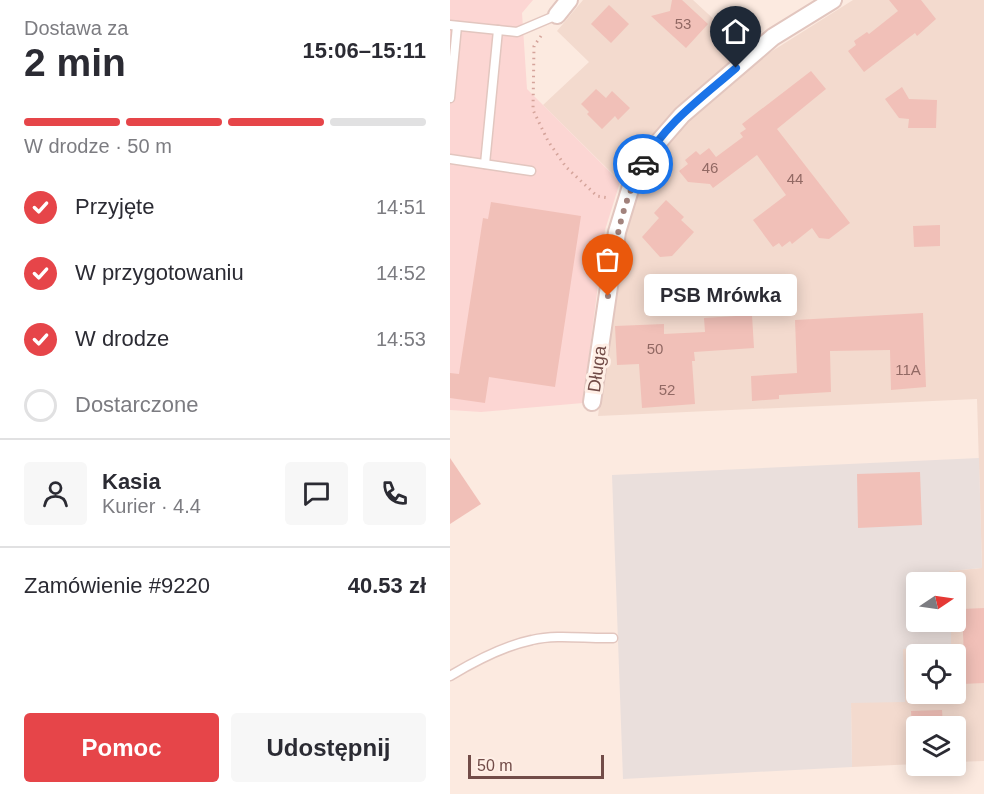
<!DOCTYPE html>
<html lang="pl">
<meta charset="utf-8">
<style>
body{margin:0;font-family:Arial,sans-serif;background:#f7f7f7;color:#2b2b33;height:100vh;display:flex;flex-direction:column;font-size:22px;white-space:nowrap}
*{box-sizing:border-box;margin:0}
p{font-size:20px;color:#7c7c81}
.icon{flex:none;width:33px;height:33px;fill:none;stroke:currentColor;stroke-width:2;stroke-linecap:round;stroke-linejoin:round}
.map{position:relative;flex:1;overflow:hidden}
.panel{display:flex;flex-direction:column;background:#fff;width:450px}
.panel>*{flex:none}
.needle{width:39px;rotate:77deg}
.tools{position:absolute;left:456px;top:572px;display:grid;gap:12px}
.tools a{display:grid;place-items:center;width:60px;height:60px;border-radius:6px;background:#fff;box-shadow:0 3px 15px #0003;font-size:30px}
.scale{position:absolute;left:18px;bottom:15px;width:136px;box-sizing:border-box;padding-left:6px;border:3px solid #724c48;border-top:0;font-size:16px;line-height:21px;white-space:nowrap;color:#724c48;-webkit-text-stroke:4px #ffefe6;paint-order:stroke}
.pin{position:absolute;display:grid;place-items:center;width:51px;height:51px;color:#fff;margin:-62px -26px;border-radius:50% 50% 50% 0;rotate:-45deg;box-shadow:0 0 6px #0007}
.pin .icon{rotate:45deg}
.courier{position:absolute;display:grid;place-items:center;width:60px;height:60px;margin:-30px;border:4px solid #1a73e8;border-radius:50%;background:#fff;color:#222;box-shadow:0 2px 8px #0007}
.bubble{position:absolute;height:42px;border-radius:6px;background:#fff;box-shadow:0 3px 15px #0003;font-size:20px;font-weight:800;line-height:42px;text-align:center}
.head em{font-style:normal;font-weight:800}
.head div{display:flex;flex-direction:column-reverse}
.head{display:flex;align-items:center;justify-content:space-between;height:102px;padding:0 24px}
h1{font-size:39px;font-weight:800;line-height:45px}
.bar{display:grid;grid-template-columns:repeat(4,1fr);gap:9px 6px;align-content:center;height:72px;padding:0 24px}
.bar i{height:8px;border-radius:4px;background:#e1e1e2}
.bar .on{background:#e64549}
.bar p{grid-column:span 4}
.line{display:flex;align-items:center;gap:15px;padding:0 24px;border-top:2px solid #e1e1e2}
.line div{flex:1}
.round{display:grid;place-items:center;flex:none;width:63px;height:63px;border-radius:6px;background:#f7f7f7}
ol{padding:0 24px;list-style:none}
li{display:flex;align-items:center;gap:18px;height:66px}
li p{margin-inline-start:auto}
li .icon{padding:6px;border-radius:50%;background:#e64549;color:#fff;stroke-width:4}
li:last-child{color:#7c7c81}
li i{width:33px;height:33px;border:3px solid #e1e1e2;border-radius:50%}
.cta{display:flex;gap:12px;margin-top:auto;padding:12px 24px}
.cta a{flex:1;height:69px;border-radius:6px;background:#e64549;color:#fff;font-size:24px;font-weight:800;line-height:69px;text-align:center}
.cta a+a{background:#f7f7f7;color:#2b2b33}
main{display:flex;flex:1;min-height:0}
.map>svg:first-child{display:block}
.residential{fill:#f3dace;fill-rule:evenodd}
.commercial{fill:#fcd6d3}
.industrial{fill:#eadfdc}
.building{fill:#f1c0b8}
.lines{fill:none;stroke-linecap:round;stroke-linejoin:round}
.lane-casing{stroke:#e2c6bf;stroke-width:11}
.street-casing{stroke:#e2c6bf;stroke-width:20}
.path{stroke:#d5a49b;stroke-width:3;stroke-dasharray:1.5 4.5;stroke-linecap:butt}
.lane{stroke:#fff;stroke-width:8}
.street{stroke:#fff;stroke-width:16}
.done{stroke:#a2837d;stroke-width:6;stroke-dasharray:0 10.8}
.route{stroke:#1a73e8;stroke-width:8}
.labels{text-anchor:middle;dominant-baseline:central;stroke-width:6;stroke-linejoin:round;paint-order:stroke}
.number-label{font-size:15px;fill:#926964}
.street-label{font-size:18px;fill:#724c48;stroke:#ffefe6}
</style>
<main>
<section class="panel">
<div class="head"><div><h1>2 min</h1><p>Dostawa za</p></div><em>15:06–15:11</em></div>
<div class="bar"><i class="on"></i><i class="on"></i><i class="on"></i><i></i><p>W drodze · 50 m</p></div>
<ol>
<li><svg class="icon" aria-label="check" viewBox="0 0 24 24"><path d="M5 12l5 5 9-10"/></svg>Przyjęte<p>14:51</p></li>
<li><svg class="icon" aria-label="check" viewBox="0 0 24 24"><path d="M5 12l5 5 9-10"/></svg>W przygotowaniu<p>14:52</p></li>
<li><svg class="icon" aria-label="check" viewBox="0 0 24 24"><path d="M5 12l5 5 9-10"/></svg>W drodze<p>14:53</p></li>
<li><i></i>Dostarczone</li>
</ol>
<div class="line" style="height:108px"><a class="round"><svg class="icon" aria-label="person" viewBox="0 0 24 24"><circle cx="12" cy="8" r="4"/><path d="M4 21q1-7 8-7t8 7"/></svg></a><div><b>Kasia</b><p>Kurier · 4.4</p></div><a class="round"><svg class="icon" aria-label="chat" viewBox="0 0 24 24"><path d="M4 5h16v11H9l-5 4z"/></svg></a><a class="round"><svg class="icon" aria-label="phone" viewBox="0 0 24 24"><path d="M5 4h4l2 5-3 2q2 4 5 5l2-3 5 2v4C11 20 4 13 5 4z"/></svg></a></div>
<div class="line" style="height:78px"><div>Zamówienie #9220</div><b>40.53 zł</b></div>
<div class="cta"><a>Pomoc</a><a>Udostępnij</a></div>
</section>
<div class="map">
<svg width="534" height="794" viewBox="0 0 534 794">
<rect width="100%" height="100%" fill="#fceae0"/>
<path class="residential" d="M 133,0 L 243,0 L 308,60 L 403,0 L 534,0 L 534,761 L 506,762 L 506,726 L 466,726 L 466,764 L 402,767 L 401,703 L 452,648 L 501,646 L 501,621 L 506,621 L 506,582 L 499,582 L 499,571 L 532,568 L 527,399 L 148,416 L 169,258 L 177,221 L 186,197 L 93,105 L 139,62 L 107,31 ZM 466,654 L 506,654 L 506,693 L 466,693 Z"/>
<polygon class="commercial" points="0,0 83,0 72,13 77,89 170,182 155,230 133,403 31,412 0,410"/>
<polygon class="industrial" points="529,458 532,568 499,571 499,582 466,582 466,621 501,621 501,646 453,649 455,702 401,703 402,767 173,779 162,475"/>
<g class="building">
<polygon points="222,0 232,0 258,24 236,48 201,16 220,11"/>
<polygon points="439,0 471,0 486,19 467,36 465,33 414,72 398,51 406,45 404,41 417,32 419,34 448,11"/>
<polygon points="159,5 179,24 161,43 141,24"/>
<polygon points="361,71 376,89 327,129 400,223 379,239 369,238 362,228 342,244 340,241 332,247 329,243 323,247 303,220 336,195 307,155 263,188 260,184 238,182 229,171 238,164 235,160 246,151 250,155 259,148 266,157 293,137 290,133 296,129 292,124"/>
<polygon points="452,87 459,99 487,100 486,128 458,128 459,119 449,118 435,99"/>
<polygon points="146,89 156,98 162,91 180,108 168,120 165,116 152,129 137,114 139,112 131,104"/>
<polygon points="216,200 234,217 231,220 244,232 222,256 210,257 192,237 209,218 204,213"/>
<polygon points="41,202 131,216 105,387 39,377 35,403 0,398 0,373 9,374 33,218 38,219"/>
<polygon points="490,225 490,246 464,247 463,226"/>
<polygon points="473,313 476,387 441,390 440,350 380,351 381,392 329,395 329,399 302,401 301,376 347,373 345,320"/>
<polygon points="302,315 304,348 244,352 245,361 242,361 245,404 192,408 189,364 167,365 165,326 214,324 214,334 255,332 254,318"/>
<polygon points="0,458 31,504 0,524"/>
<polygon points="470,472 472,525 408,528 407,474"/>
<polygon points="534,608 534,683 512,684 511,657 514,657 512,609"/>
<polygon points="492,710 493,726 462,726 461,711"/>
</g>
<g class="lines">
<defs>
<g id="lane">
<polyline points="0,25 67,32 107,15"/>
<polyline points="0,98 7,26"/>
<polyline points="0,159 81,171"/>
<polyline points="35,164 48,30"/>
<path d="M 0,676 C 25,661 53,646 82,640 C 108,634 136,639 163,638"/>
</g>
<g id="street">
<polyline points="107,15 119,0"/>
<polyline points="142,402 167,232 182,183 198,154 232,115 323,37 383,0"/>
</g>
</defs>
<use href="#lane" class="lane-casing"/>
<use href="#street" class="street-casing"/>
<polyline class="path" points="91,36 84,46 83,110 98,141 116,167 147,196 159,198"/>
<use href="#lane" class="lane"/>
<use href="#street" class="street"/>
</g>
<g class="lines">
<path class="done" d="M 158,296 C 164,250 170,206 193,164"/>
<path class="route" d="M 193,164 C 213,125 254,96 286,68"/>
</g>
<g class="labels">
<g class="number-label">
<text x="233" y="23">53</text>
<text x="260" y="167">46</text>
<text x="345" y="178">44</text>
<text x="205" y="348">50</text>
<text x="458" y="369">11A</text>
<text x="217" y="389">52</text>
</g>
<g class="street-label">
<text transform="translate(147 369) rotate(-82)">Długa</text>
</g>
</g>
</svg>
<div class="tools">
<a><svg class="needle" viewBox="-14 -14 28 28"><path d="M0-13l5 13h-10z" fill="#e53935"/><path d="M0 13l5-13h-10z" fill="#7c7c81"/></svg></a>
<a><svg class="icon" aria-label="locate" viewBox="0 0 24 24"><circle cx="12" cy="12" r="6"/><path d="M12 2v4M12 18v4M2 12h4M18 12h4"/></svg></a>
<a><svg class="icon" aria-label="layers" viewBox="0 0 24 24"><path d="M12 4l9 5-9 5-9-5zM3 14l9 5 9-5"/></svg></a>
</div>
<div class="scale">50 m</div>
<div class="pin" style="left:158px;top:296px;background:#ea580c"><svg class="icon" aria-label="bag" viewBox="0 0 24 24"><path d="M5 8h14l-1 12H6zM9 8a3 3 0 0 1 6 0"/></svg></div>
<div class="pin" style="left:286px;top:68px;background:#1f2937"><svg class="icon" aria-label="home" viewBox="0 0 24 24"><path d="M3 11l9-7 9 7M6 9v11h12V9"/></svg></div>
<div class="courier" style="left:193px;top:164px"><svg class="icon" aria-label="car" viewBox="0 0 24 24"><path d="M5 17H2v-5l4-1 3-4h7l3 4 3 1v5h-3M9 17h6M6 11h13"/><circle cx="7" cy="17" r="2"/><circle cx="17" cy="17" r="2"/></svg></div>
<div class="bubble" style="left:194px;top:274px;width:153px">PSB Mrówka</div>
</div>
</main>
